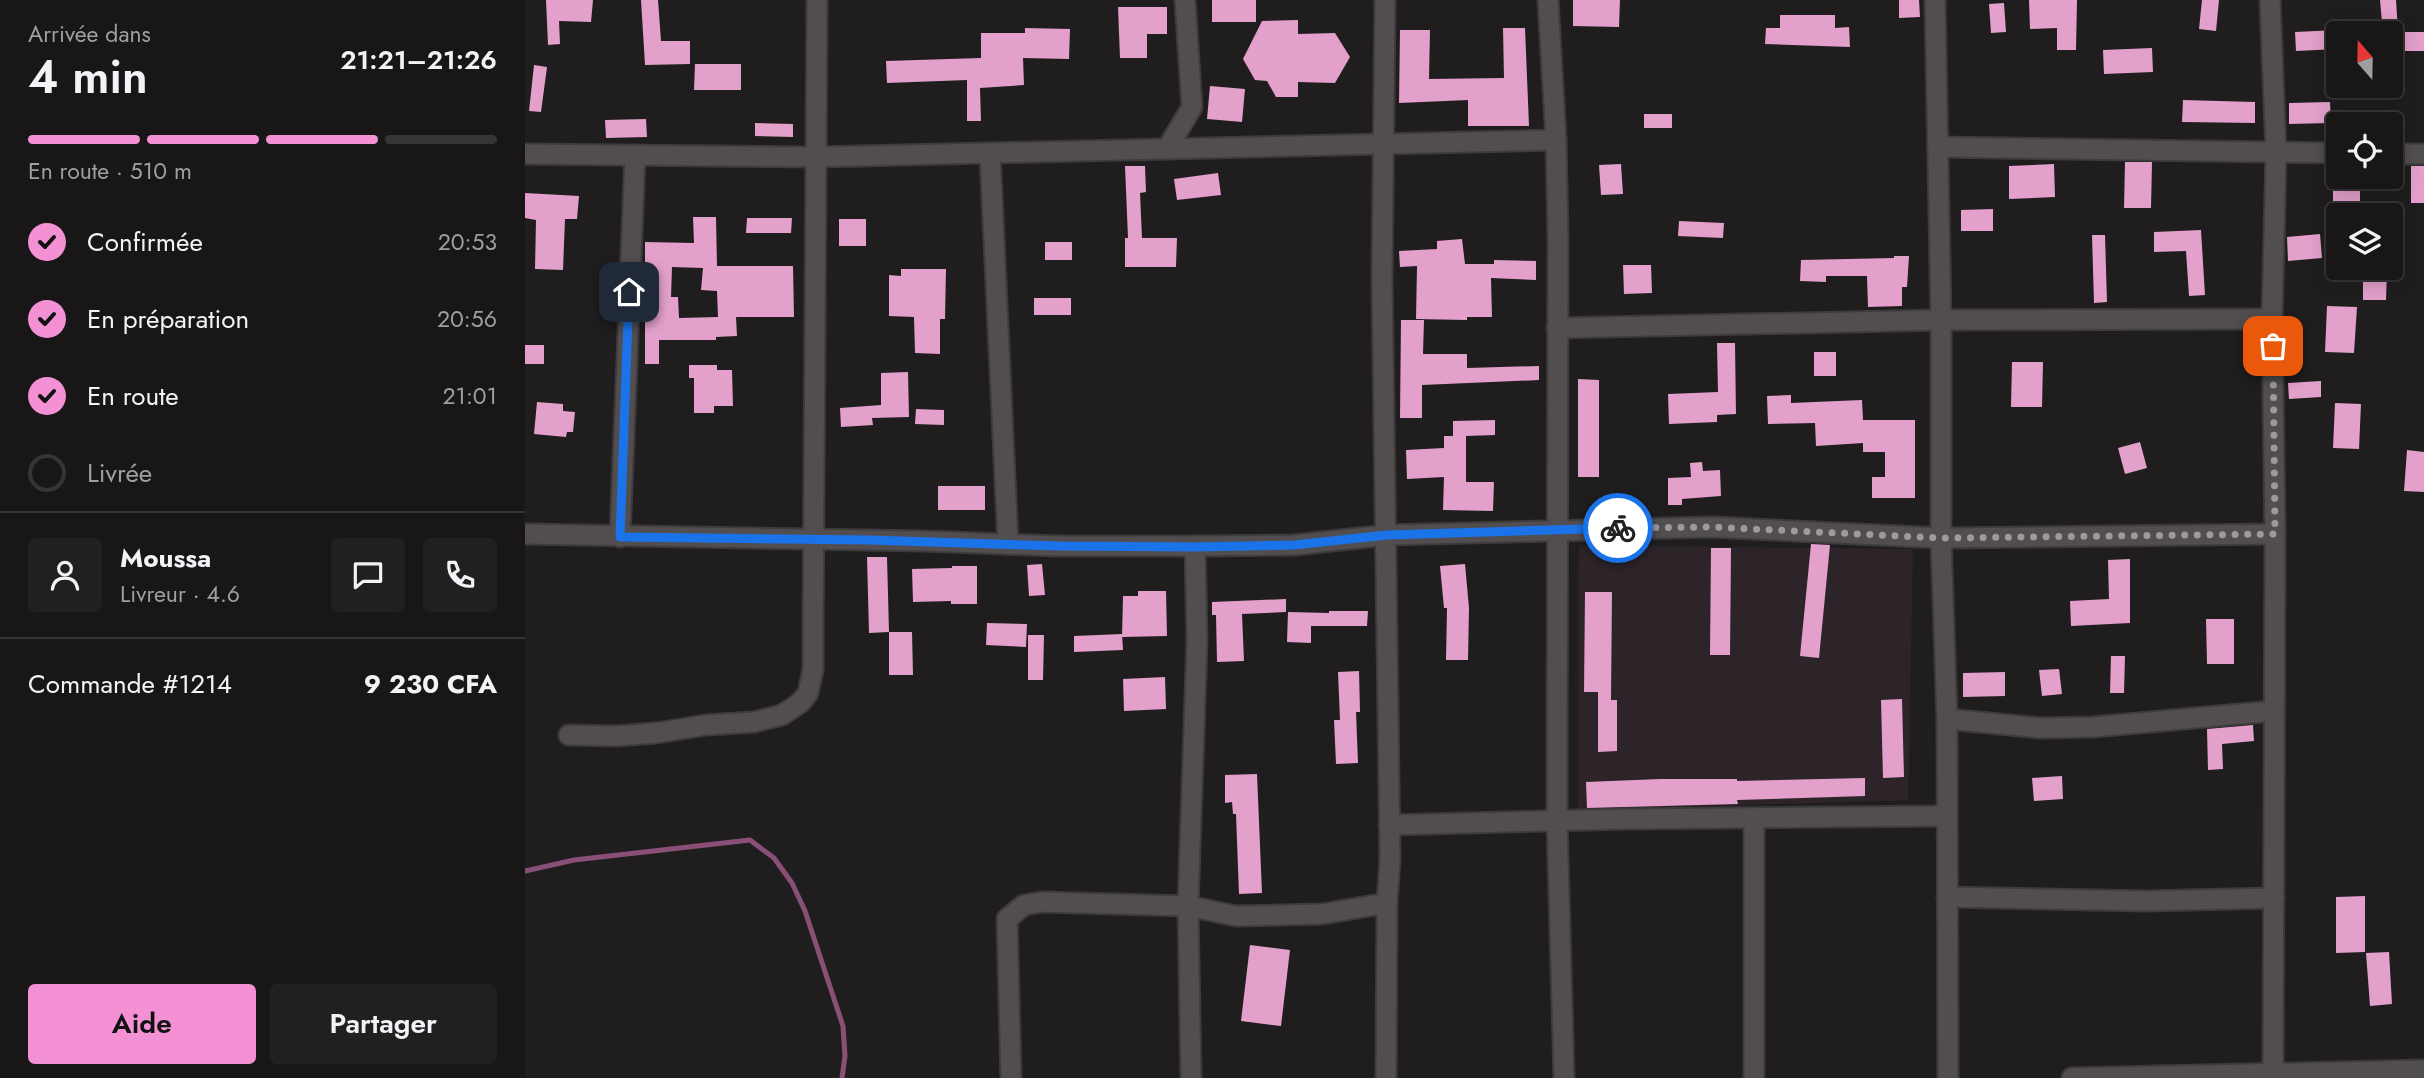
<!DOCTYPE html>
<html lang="fr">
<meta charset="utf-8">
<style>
body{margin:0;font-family:Jost,sans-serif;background:#211f20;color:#f1f3f6;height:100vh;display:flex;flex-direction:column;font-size:26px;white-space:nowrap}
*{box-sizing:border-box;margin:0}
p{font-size:23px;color:#9f9fa1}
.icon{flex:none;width:38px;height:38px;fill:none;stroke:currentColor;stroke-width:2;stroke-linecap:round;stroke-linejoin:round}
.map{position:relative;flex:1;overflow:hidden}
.drawer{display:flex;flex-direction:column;background:#181617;width:525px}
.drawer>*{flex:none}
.needle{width:46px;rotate:340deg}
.fabs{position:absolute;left:1801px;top:21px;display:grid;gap:14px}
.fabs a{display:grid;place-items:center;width:77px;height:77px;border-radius:7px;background:#181617;box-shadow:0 4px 18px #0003,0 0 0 2px #363536;font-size:35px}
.pin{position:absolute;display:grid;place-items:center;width:60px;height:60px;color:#fff;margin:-30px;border-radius:14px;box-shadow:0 4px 10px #0006}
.courier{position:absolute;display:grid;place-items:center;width:70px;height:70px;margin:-35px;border:5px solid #1a73e8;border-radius:50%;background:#fff;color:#222;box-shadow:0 2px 9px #0007}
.head em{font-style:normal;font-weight:600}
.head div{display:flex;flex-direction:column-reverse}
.head{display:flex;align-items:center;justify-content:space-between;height:119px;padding:0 28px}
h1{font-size:46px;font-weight:600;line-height:52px}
.bar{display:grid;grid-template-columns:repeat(4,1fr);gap:10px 7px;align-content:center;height:84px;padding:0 28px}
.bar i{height:9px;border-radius:5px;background:#363536}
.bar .on{background:#f491d4}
.bar p{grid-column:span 4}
.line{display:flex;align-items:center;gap:18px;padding:0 28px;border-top:2px solid #363536}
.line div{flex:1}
.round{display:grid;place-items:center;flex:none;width:74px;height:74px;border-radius:7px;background:#211f20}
ol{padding:0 28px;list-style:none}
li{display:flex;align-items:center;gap:21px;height:77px}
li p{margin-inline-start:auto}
li .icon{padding:7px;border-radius:50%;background:#f491d4;color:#111;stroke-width:4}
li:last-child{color:#9f9fa1}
li i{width:38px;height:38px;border:4px solid #363536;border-radius:50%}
.button{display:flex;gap:14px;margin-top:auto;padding:14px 28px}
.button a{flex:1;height:80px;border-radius:7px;background:#f491d4;color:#111;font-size:28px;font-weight:600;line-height:80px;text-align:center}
.button a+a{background:#211f20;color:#f1f3f6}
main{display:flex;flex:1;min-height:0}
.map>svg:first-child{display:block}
.built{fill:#2c2429}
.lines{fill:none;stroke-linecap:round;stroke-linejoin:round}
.stream{stroke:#8a4f77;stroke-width:5}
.building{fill:#e2a0cb;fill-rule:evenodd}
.minor-casing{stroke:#3d3b3c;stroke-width:23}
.minor{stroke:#524e50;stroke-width:19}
.done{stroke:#9d9a9c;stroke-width:7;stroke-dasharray:0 12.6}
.route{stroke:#1a73e8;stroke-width:9}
</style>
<main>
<section class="drawer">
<div class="head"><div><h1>4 min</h1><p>Arrivée dans</p></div><em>21:21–21:26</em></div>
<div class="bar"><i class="on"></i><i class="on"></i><i class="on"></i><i></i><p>En route · 510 m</p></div>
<ol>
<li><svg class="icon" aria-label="check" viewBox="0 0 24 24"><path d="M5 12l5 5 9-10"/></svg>Confirmée<p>20:53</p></li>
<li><svg class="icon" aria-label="check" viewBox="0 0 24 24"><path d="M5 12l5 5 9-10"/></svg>En préparation<p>20:56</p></li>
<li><svg class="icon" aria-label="check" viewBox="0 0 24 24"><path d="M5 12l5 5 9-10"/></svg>En route<p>21:01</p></li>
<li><i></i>Livrée</li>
</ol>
<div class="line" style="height:126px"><a class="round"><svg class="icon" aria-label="person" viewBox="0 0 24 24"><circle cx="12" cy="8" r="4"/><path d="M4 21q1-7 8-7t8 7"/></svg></a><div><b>Moussa</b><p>Livreur · 4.6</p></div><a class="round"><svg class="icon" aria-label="chat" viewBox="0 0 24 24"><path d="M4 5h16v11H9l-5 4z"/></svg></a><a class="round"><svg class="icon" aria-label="phone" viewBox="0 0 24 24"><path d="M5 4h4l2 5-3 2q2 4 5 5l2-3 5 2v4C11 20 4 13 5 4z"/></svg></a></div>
<div class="line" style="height:91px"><div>Commande #1214</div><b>9 230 CFA</b></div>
<div class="button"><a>Aide</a><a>Partager</a></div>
</section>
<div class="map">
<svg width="1899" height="1078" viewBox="0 0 1899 1078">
<rect width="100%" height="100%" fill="#201d1f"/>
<polygon class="built" points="1054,545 1388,549 1383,800 1053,810"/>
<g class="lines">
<polyline class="stream" points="0,871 49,860 225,840 249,858 267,883 280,911 318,1026 320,1056 317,1078"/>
</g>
<g class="building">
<polygon points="21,0 68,0 66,22 34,21 35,44 23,45"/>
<polygon points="116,0 133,0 136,41 165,41 165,64 120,65"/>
<rect x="687" y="0" width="44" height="22"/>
<polygon points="1048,0 1095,0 1094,27 1048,26"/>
<polygon points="1374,0 1394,0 1395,17 1374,18"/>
<polygon points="1504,0 1552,0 1551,50 1532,50 1532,28 1505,29"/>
<polygon points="1677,0 1694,0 1691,31 1674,29"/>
<polygon points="1855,0 1871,0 1873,32 1899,32 1899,51 1866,51 1866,33 1858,33"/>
<polygon points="1479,3 1481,32 1466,33 1464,4"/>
<polygon points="593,7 642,7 642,34 622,34 622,58 595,58"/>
<polygon points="1255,15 1310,15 1310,28 1324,27 1325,47 1240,44 1241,28 1255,28"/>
<polygon points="773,20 773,34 810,33 825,57 810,83 773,82 773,97 751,97 742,81 730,80 718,59 737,21"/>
<polygon points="500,28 545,29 544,59 498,58 499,85 455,88 456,121 442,121 442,80 362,83 361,61 456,58 456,33 500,33"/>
<polygon points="978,28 1000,28 1004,126 943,126 943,100 874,103 875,30 905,30 904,79 979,78"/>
<polygon points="1813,30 1813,49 1771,51 1770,32"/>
<polygon points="1627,48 1628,72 1579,74 1578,50"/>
<polygon points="170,64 216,64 216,90 169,90"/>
<polygon points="9,65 22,67 16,112 4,111"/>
<polygon points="685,86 720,89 717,122 682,119"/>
<polygon points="1658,100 1730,102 1730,123 1657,122"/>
<polygon points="1805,102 1806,123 1764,124 1764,103"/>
<rect x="1119" y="114" width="28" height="14"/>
<polygon points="121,119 122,137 81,138 80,120"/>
<polygon points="230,123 268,124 268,137 230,136"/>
<polygon points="1600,162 1627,162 1626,208 1599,208"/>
<polygon points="1096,164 1098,194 1076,195 1074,165"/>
<polygon points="1529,164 1530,197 1484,199 1484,166"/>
<polygon points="600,166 620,166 621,192 615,193 617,238 652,238 651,267 600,267 600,238 603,238"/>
<rect x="1886" y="166" width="13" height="37"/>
<polygon points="693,173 696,195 652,200 649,179"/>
<polygon points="1835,181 1835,204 1808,205 1808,182"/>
<polygon points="0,193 54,196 52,219 40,219 38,270 10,269 11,220 0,218"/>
<polygon points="1468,209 1468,231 1436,231 1436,210"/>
<path d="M 168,217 L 191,217 L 192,266 L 268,266 L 269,317 L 211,317 L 212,336 L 191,337 L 191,340 L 134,340 L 134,364 L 120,364 L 120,242 L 169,243 ZM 147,267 L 178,268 L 176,290 L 192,291 L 193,317 L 154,318 L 153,297 L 146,297 Z"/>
<polygon points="222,218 267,218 266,233 221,233"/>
<rect x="314" y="219" width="27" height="27"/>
<polygon points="1154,221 1199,223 1198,238 1153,236"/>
<polygon points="1676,230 1680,295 1664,296 1661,251 1629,252 1629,232"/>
<polygon points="1795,234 1797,258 1763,261 1762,237"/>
<polygon points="1567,235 1580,235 1582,302 1569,303"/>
<polygon points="937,239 940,264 969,264 969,260 1011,261 1011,280 966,278 967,317 942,317 942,320 891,319 892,266 875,267 874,251 912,249 912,241"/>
<rect x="520" y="242" width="27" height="18"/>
<polygon points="1369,256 1384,256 1382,287 1377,287 1377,306 1343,307 1342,276 1301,276 1301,282 1275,281 1276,260 1369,258"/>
<polygon points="1098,265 1126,265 1127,293 1099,294"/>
<polygon points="1838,268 1862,268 1861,300 1838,300"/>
<polygon points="376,269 421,269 420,319 415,319 415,354 390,353 389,317 364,316 364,275 376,276"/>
<rect x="509" y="298" width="37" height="17"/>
<polygon points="1802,306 1832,307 1829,353 1800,352"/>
<polygon points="876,320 899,320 898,354 942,354 942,368 1014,366 1014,380 897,385 897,418 875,418"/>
<polygon points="1192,343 1210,343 1211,414 1192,415 1192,422 1144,424 1143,394 1193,392"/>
<rect x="0" y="345" width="19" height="19"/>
<rect x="1289" y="352" width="22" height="24"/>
<polygon points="1487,362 1518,362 1517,407 1486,407"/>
<polygon points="164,365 192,365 192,370 207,370 208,406 189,406 189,413 169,413 169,378 164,378"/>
<polygon points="383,372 384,417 347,418 348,425 316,427 315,408 356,405 356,373"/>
<polygon points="1053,379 1074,380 1074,477 1053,477"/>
<polygon points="1796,381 1796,397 1764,399 1763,383"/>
<polygon points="1266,395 1266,403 1337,400 1338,420 1390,420 1390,498 1347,498 1347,477 1360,477 1360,452 1338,452 1338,443 1291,446 1290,423 1243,424 1242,396"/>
<polygon points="12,402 38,404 38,411 50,412 48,432 42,432 41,437 9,434"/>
<polygon points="1810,403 1836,404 1834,449 1808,448"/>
<polygon points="391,409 419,410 419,425 390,424"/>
<polygon points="970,420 970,435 941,436 941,482 969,482 968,511 918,510 919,477 882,479 881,450 919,448 919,436 928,436 928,421"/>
<polygon points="1615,442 1622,468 1600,474 1593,448"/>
<polygon points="1882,450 1899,452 1899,492 1879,491"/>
<polygon points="1177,462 1178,471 1195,470 1196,496 1157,499 1157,505 1143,505 1143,478 1166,477 1165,463"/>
<rect x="413" y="486" width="47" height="24"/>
<polygon points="1286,544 1305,545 1294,658 1275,656"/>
<polygon points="1186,548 1206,548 1205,655 1185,655"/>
<polygon points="342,557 362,557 364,632 344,633"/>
<polygon points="1605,559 1605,623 1546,626 1545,601 1584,599 1583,560"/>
<polygon points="517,564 520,595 504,596 502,565"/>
<polygon points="940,564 944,608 943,660 921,660 922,608 919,608 915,566"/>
<polygon points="427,566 452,566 452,604 426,604 426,601 388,602 387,569 427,568"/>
<polygon points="613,591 641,591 642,636 597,637 598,596 613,596"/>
<polygon points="1060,592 1087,592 1086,700 1092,700 1092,751 1073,752 1073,692 1059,692"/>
<polygon points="761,599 761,612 717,614 719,661 692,662 691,615 687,615 687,602"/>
<polygon points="804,611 843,611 842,626 786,626 786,643 762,642 763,612 804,613"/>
<polygon points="1681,619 1709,619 1709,664 1682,664"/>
<polygon points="462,623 502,624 501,647 461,645"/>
<polygon points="364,632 387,632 388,675 364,675"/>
<polygon points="597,634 598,650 549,652 549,636"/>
<polygon points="503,635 519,635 518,680 503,680"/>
<polygon points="1586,656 1600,656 1599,693 1585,693"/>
<polygon points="1534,669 1537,694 1517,696 1514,670"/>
<polygon points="834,671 835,712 831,712 833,763 811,764 809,720 815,720 813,672"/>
<polygon points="1480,672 1480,696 1438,697 1438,673"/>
<polygon points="640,677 641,709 599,711 598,679"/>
<polygon points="1377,699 1379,777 1358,778 1356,700"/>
<polygon points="1728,725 1729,741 1697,744 1698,769 1683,770 1682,729"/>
<polygon points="732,774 737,893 714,894 711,814 708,814 707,802 700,803 700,775"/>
<polygon points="1537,776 1538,799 1509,801 1507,778"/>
<polygon points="1340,778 1340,796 1212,800 1213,804 1062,808 1061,782 1135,779 1212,779 1212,781"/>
<polygon points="1840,896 1840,952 1811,953 1811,897"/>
<polygon points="725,945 765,950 756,1026 716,1021"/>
<polygon points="1864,952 1867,1004 1845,1006 1841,953"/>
</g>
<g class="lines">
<defs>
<g id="minor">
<polyline points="860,0 857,279 865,859 862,903 861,1078"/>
<polyline points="1023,0 1031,140 1033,237 1032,820 1039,1078"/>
<polyline points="1410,0 1416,320 1416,538 1422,719 1423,1078"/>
<polyline points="1745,0 1751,153 1747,319 1750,534 1748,1078"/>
<polyline points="1413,147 1813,153"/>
<polyline points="642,149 667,107 660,0"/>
<polyline points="465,153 483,544"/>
<polyline points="0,154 291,157 1031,140"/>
<polyline points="1866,154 1899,154"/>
<polyline points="1032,328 1416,320 1747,319"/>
<polyline points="0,534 399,541 534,546 670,546 769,545 862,535 1187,527 1416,538 1750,534"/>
<polyline points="95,537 110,155"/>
<polyline points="1422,719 1516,728 1568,727 1749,711"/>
<polyline points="44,735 91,736 131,733 181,725 229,722 257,715 275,703 283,693 288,670 288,639 292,0"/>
<polyline points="864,825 1100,819 1422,816"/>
<polyline points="1422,897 1621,901 1749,898"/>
<polyline points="486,1078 482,919 499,905 517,902 663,906 711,916 797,914 862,903"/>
<polyline points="666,1078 663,906 672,640 670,546"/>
<polyline points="1229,1078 1229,819"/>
<polyline points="1547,1078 1899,1070"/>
</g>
</defs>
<use href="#minor" class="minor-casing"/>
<use href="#minor" class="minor"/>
</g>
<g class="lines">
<polyline class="done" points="1093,528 1187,527 1416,538 1750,534 1748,346"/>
<polyline class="route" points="104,292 95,537 344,540 534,546 670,547 769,545 862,535 1093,528"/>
</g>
</svg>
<div class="fabs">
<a><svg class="needle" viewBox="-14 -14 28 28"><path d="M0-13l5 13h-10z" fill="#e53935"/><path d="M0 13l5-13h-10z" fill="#9f9fa1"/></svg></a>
<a><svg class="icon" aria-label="locate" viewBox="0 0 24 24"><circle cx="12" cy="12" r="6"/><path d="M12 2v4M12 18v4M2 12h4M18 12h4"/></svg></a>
<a><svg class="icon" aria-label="layers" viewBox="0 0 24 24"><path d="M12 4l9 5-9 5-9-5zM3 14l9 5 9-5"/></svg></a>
</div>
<div class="pin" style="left:1748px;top:346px;background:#ea580c"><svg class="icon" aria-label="bag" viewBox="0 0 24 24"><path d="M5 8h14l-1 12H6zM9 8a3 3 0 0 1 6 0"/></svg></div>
<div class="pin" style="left:104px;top:292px;background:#1f2937"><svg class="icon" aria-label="home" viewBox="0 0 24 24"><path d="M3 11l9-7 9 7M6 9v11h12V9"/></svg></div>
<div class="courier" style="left:1093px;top:528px"><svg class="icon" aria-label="bike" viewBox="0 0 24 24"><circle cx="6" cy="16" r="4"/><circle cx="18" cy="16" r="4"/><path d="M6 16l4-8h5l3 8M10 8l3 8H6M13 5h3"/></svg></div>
</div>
</main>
